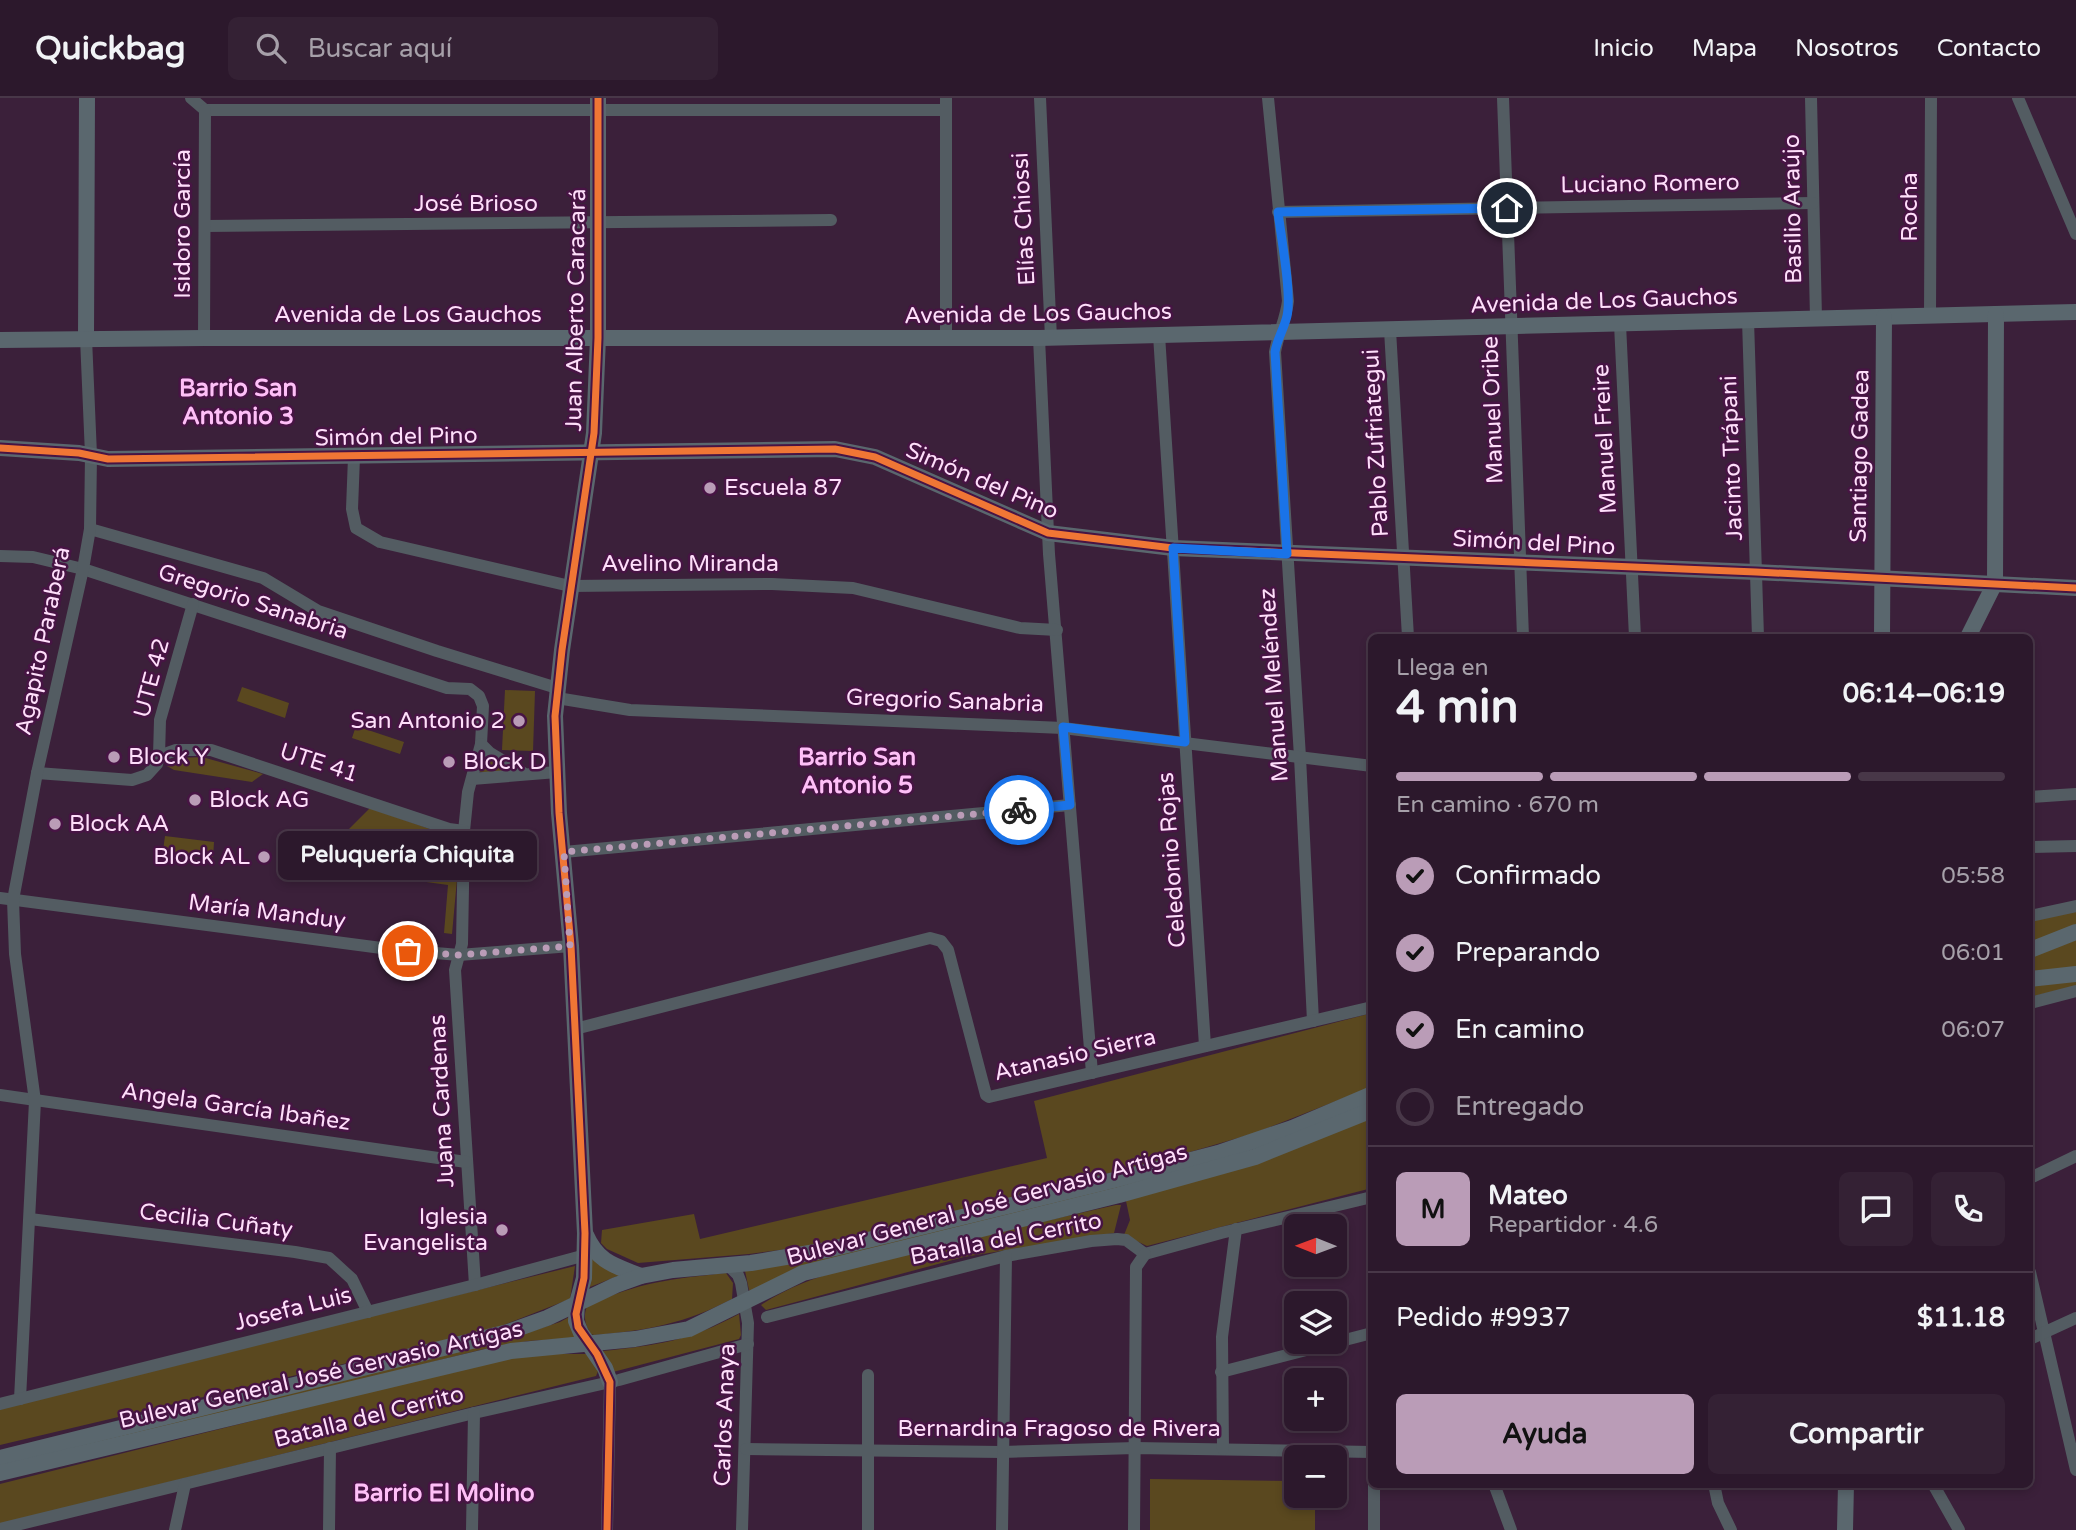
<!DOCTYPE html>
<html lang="es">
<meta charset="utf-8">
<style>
body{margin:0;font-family:"Varela Round",sans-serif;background:#342134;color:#f1f3f6;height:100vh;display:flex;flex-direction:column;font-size:26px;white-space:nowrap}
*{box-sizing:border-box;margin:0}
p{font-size:23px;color:#a6a0a9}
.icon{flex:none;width:38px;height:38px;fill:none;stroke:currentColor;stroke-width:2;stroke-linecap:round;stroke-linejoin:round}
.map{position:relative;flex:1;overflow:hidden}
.side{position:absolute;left:1368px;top:536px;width:665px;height:854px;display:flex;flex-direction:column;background:#2c182c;border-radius:10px;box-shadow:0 4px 10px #0003,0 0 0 2px #483748}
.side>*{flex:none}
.needle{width:46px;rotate:271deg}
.tools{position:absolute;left:1284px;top:1116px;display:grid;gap:14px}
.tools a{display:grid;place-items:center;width:63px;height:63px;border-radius:10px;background:#2c182c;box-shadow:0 4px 10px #0003,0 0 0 2px #483748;font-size:35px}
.pin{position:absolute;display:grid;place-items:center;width:60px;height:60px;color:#fff;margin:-30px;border:4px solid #fff;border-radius:50%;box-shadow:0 2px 7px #0007}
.courier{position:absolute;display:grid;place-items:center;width:70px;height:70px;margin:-35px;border:5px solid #1a73e8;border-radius:50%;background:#fff;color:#222;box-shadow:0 2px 9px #0007}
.bubble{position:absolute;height:49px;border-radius:10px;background:#2c182c;box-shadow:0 4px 10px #0003,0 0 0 2px #483748;font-size:23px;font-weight:800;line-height:49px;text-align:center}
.overview em{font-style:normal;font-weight:800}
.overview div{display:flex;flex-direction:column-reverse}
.overview{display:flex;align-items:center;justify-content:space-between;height:119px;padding:0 28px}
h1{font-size:46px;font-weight:800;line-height:52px}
.bar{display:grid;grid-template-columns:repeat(4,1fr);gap:10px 7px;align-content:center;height:84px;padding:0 28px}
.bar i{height:9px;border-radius:5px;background:#483748}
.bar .on{background:#ba9cb7}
.bar p{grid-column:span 4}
.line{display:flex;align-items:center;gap:18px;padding:0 28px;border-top:2px solid #483748}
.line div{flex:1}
.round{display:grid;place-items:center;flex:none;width:74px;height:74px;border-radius:10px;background:#342134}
ol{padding:0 28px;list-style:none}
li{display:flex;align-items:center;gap:21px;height:77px}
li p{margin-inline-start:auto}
li .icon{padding:7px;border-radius:50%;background:#ba9cb7;color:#111;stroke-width:4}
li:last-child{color:#a6a0a9}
li i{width:38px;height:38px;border:4px solid #483748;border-radius:50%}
.button{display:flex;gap:14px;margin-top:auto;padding:14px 28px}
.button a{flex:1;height:80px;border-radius:10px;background:#ba9cb7;color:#111;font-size:28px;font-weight:800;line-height:80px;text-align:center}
.button a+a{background:#342134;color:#f1f3f6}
header{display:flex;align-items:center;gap:42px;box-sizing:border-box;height:98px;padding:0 35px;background:#2c182c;border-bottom:2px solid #483748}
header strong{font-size:33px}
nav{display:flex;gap:38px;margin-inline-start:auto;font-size:24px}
.search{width:490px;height:63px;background:#342134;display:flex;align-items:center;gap:18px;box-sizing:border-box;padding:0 24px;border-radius:10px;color:#a6a0a9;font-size:26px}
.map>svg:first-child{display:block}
.green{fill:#5a481f}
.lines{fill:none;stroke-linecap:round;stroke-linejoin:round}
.street{stroke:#535c62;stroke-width:12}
.secondary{stroke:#5a676e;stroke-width:16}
.cycleway-casing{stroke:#471444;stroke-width:11}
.cycleway{stroke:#f07635;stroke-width:7}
.done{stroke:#ba9cb7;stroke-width:7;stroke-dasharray:0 12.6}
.route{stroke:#1a73e8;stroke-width:9}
.poi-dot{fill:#ba9cb7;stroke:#471444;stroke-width:2.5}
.labels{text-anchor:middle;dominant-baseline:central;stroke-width:5;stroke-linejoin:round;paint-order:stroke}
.street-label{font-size:23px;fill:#fedefa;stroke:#471444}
.poi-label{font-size:23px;fill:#fedefa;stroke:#471444;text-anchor:start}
.neighbourhood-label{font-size:24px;font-weight:bold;fill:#febff7;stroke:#471444}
</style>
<header>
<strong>Quickbag</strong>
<div class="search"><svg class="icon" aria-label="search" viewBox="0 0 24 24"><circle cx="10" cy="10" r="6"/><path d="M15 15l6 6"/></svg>Buscar aquí</div>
<nav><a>Inicio</a><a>Mapa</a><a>Nosotros</a><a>Contacto</a></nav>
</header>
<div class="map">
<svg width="2076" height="1432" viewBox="0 0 2076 1432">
<rect width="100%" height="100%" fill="#3b203a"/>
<g class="green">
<polygon points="242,589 289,605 285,620 237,603"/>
<polygon points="505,592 535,593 533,653 502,652"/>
<polygon points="356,628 404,644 400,656 352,640"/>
<polygon points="487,658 505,672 505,674 480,674 482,660"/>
<polygon points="202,659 263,676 252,684 174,672 167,668 180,660"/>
<polygon points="370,710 433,732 412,749 366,735 347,733"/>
<polygon points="443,734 457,739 460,748 452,836 444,835 448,787 419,783 425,761"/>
<polygon points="165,738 214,744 213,759 163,753"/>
<polygon points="284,755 333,762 331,776 282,769"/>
<polygon points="2076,804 2076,827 2030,845 2030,815"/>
<polygon points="2076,842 2076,869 2030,874 2030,859"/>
<polygon points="2076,883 2076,888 2030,899 2030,887"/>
<polygon points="1372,915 1372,989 1255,1035 1166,1061 826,1146 749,1156 638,1165 607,1151 601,1145 602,1132 694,1116 700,1141 1047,1060 1034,1003"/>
<polygon points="1372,1018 1372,1090 1147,1148 1124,1137 1130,1122 1126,1103"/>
<polygon points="1252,1055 750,1193 749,1192 745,1173 829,1159"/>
<path d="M 1116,1107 L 1121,1107 L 1114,1135 L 964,1159 L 766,1212 L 761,1207 C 805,1178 851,1170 901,1157 C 973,1139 1044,1123 1116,1107 Z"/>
<polygon points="592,1159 623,1176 590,1189"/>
<polygon points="575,1168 570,1201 496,1230 0,1347 0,1310"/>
<path d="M 726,1175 L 733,1185 L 732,1201 C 686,1225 646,1233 594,1237 L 591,1236 C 585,1227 583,1218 587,1208 C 639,1184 671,1181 726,1175 Z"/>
<path d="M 739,1216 L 741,1237 L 739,1241 L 613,1274 L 603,1253 C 658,1247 689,1243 739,1216 Z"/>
<polygon points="571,1218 577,1240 528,1243 480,1252 0,1372 0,1365 526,1235 560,1224"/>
<polygon points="536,1256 586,1256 599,1271 596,1278 0,1426 0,1386 504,1260"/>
<polygon points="1150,1381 1297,1383 1297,1398 1315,1398 1315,1432 1150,1432"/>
</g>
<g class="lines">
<g class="street">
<polyline points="191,0 205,12 946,12"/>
<polyline points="1040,0 1051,240"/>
<path d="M 1268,0 L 1288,203 C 1286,221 1278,236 1275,254 L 1300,659 L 1313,923"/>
<polyline points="1503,0 1523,539"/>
<polyline points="1811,0 1816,220"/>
<polyline points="2018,0 2076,136"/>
<polyline points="1278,114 1813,105"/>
<polyline points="205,128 831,122"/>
<polyline points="1930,217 1931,0"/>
<polyline points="1748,222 1758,539"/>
<polyline points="1620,226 1635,539"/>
<polyline points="1390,232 1408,539"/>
<polyline points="1159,237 1205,948"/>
<polyline points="204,240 205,12"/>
<polyline points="946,240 946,0"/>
<polyline points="1039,240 1049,456 1092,975"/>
<polyline points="354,359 352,411 356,430 380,444 570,488 772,486 853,490 1020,530 1057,532"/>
<polyline points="90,431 263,480 318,513 437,553 557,590"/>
<polyline points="0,458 33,459 83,471 447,590 470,591 479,598 483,608 481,646 468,694 464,733 462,846 455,872 475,1187"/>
<polyline points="557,600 630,612 1063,630 1372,668"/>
<polyline points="481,646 490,655 523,675"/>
<polyline points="159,658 176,652 211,652 449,731 464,733"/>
<polyline points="37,675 132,682 147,677 157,666 159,658 160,622 193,506"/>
<polyline points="472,681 557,674"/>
<polyline points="2030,699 2076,696"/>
<polyline points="2030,749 2076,748"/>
<polyline points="564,754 1070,707"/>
<polyline points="0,800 389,851 459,857 571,848"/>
<polyline points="2030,818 2076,808"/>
<polyline points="2030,905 2076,893"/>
<polyline points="575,931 930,840 941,843 948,852 986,997 989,999 1372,909"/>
<polyline points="0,997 466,1064"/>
<polyline points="2030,1080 2076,1058"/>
<polyline points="30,1121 295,1154 329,1160 352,1181 368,1214"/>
<polyline points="1145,1156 1221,1135 1372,1099"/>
<polyline points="729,1168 738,1177 741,1185 748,1225 742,1432"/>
<polyline points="2030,1174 2076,1372"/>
<polyline points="767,1219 1006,1158 1091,1143 1117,1141 1126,1142 1145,1156"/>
<polyline points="2030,1241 2076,1220"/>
<polyline points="1221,1274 1372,1235"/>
<polyline points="20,1301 35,1003 15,856 13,802 37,675 83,471 90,431 91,357 86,240"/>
<polyline points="0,1306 475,1187 593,1155"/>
<polyline points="746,1351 1003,1354 1135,1350 1372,1354"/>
<polyline points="1223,1351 1222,1239 1236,1131"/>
<polyline points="1494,1386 1511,1432"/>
<polyline points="1714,1386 1718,1405 1731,1432"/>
<polyline points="1933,1386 1959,1432"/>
<polyline points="0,1431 474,1315 619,1282 748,1246"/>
<polyline points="175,1432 185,1386"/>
<polyline points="329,1432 330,1350"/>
<polyline points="472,1432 474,1315"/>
<polyline points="607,1432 610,1284"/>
<polyline points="868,1432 868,1277"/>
<polyline points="1002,1432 1006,1158"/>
<polyline points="1134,1432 1136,1169 1145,1156"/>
<polyline points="1374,1432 1374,1386"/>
</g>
<g class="secondary">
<polyline points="598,0 598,240 594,335 562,552 555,618 559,715 571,848 585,1135 584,1180 577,1205 576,1223 581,1235 605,1270 610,1284"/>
<polyline points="86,240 87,0"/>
<polyline points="0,242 204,240 1039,240 2076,214"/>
<polyline points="0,350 79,355 108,361 835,351 875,359 1048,435 1173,450 1756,474 2076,490"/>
<polyline points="1882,539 1884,219"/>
<polyline points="1968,539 1995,485 1996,216"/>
<polyline points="2030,852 2076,834"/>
<polyline points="2030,881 2076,876"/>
<path d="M 586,1137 C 598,1165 616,1168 641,1178"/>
<polyline points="0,1360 508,1234 547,1220 616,1187 641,1178 673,1172 751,1165 827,1152 1114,1082 1218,1055 1292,1030 1372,996"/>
<polyline points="0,1375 511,1253 635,1241 689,1231 803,1175 1119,1097 1255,1059 1372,1012"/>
<polyline points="1845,1432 1846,1386"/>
</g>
<defs>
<g id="cycleway">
<polyline points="598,0 598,240 594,335 562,552 555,618 559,715 571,848 585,1135 584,1180 576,1216 578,1229 597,1256 610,1284 607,1432"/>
<polyline points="0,350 79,355 108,361 835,351 875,359 1048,435 1173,450 1756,474 2076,490"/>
</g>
</defs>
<use href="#cycleway" class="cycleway-casing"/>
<use href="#cycleway" class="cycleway"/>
</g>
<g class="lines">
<polyline class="done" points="408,853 459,857 570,848 564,754 1019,712"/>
<path class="route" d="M 1019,712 L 1070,707 L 1063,629 L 1185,644 L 1173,450 L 1287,456 L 1275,254 C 1277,241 1284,231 1287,218 C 1292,196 1281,139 1278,114 L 1507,110"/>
</g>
<g class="poi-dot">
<circle cx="710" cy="390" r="7"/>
<circle cx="519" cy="623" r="7"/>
<circle cx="114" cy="659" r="7"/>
<circle cx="449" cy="664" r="7"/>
<circle cx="195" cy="702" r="7"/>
<circle cx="55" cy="726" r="7"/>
<circle cx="264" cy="759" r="7"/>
<circle cx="502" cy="1132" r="7"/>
</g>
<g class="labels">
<g class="street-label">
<text transform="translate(1650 86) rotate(-1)">Luciano Romero</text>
<text x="476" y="106">José Brioso</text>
<text transform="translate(1910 109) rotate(-90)">Rocha</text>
<text transform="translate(1793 111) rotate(-91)">Basilio Araújo</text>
<text transform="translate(1024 121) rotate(-93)">Elías Chiossi</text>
<text transform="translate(183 126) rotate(-90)">Isidoro García</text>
<text transform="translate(1604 203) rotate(-2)">Avenida de Los Gauchos</text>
<text transform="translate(576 212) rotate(-89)">Juan Alberto Caracará</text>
<text transform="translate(1038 216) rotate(-1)">Avenida de Los Gauchos</text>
<text x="408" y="217">Avenida de Los Gauchos</text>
<text transform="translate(1493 312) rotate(-92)">Manuel Oribe</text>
<text transform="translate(396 339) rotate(-1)">Simón del Pino</text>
<text transform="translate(1605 341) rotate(-93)">Manuel Freire</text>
<text transform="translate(1376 345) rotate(-93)">Pablo Zufriategui</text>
<text transform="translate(1860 358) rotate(-89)">Santiago Gadea</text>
<text transform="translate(1732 360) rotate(-92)">Jacinto Trápani</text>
<text transform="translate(982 383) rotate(23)">Simón del Pino</text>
<text transform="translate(1534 445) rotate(3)">Simón del Pino</text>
<text x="690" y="466">Avelino Miranda</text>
<text transform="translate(253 504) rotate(18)">Gregorio Sanabria</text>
<text transform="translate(43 543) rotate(-78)">Agapito Paraberá</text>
<text transform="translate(152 580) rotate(-75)">UTE 42</text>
<text transform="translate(1274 587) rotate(-94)">Manuel Meléndez</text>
<text transform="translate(945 603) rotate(2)">Gregorio Sanabria</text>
<text transform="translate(319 665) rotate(18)">UTE 41</text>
<text transform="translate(1172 762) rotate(-94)">Celedonio Rojas</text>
<text transform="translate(267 814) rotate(7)">María Manduy</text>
<text transform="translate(1075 957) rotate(-13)">Atanasio Sierra</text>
<text transform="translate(442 1003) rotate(-93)">Juana Cardenas</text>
<text transform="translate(236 1009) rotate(8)">Angela García Ibañez</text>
<text transform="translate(987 1107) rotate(-15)">Bulevar General José Gervasio Artigas</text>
<text transform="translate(216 1123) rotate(7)">Cecilia Cuñaty</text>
<text transform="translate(1006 1141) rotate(-11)">Batalla del Cerrito</text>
<text transform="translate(293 1211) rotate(-14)">Josefa Luis</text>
<text transform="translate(321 1277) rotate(-13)">Bulevar General José Gervasio Artigas</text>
<text transform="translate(725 1317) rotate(-88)">Carlos Anaya</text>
<text transform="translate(369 1319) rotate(-14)">Batalla del Cerrito</text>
<text x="1059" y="1331">Bernardina Fragoso de Rivera</text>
</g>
<g class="poi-label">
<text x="724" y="390">Escuela 87</text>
<text x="505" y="623" text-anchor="end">San Antonio 2</text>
<text x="128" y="659">Block Y</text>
<text x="463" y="664">Block D</text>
<text x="209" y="702">Block AG</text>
<text x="69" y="726">Block AA</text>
<text x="250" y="759" text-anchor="end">Block AL</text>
<text x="488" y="1119" text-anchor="end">Iglesia<tspan x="488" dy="26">Evangelista</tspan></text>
</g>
<g class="neighbourhood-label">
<text x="238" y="290">Barrio San<tspan x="238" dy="28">Antonio 3</tspan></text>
<text x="857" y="659">Barrio San<tspan x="857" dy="28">Antonio 5</tspan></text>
<text x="444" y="1395">Barrio El Molino</text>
</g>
</g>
</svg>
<div class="tools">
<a><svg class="needle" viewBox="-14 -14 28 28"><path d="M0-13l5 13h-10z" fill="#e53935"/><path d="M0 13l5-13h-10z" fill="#a6a0a9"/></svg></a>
<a><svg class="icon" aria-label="layers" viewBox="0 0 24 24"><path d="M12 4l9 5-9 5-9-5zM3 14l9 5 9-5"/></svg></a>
<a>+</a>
<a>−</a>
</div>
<div class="pin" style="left:408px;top:853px;background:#ea580c"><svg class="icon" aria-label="bag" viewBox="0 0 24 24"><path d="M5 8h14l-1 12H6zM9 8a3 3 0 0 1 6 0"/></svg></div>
<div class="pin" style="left:1507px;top:110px;background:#1f2937"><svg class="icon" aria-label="home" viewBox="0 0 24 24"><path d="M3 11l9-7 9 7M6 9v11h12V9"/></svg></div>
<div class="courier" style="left:1019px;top:712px"><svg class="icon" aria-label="bike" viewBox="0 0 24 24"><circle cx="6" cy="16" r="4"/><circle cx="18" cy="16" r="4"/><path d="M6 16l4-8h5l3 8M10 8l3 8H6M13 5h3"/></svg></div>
<div class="bubble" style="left:278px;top:733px;width:259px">Peluquería Chiquita</div>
<section class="side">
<div class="overview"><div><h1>4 min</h1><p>Llega en</p></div><em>06:14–06:19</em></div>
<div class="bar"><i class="on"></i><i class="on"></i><i class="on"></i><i></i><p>En camino · 670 m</p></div>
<ol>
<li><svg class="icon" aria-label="check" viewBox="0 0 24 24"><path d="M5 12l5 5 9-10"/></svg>Confirmado<p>05:58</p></li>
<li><svg class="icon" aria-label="check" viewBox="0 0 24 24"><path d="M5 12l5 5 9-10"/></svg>Preparando<p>06:01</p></li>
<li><svg class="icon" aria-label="check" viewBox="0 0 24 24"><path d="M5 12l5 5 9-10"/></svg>En camino<p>06:07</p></li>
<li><i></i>Entregado</li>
</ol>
<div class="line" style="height:126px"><b class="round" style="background:#ba9cb7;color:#111">M</b><div><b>Mateo</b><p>Repartidor · 4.6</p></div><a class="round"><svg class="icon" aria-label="chat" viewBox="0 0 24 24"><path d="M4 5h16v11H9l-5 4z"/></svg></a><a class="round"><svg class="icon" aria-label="phone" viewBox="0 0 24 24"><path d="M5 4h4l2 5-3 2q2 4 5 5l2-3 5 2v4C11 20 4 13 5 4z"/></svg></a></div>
<div class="line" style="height:91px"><div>Pedido #9937</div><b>$11.18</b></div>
<div class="button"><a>Ayuda</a><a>Compartir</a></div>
</section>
</div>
